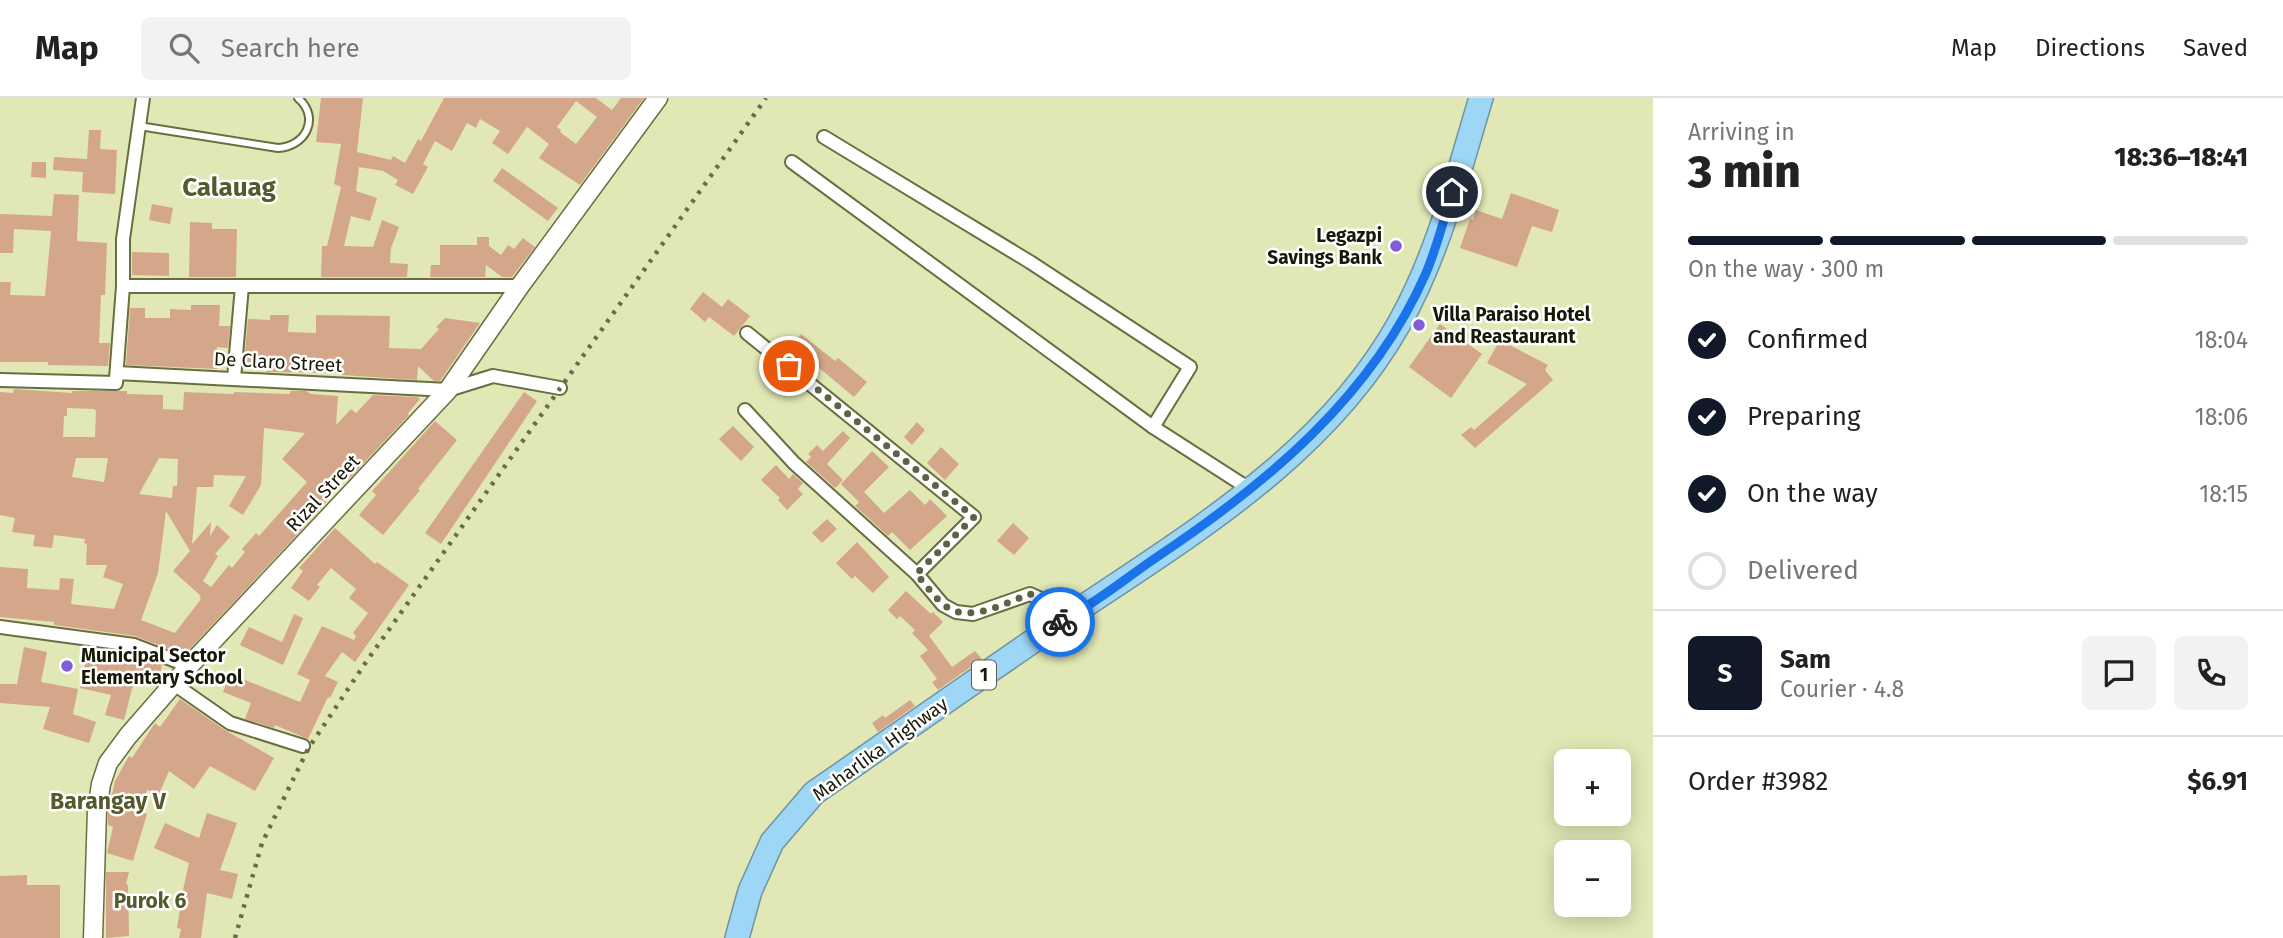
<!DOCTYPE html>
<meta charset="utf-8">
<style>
body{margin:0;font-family:"Fira Sans",sans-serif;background:#f2f2f2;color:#222;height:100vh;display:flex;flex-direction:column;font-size:26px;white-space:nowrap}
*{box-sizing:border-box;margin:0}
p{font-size:23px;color:#767676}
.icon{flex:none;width:38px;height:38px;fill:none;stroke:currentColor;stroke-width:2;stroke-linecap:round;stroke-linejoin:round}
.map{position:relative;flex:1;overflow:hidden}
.side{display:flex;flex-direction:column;background:#fff;width:630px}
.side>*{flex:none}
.buttons{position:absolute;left:1554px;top:651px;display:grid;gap:14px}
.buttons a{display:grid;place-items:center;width:77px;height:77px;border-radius:10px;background:#fff;box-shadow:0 4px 18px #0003;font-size:35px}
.pin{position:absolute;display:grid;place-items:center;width:60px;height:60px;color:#fff;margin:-30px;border:4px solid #fff;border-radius:50%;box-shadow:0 2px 7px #0007}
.courier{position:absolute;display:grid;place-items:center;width:70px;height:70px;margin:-35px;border:5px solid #1a73e8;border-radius:50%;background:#fff;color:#222;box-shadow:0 2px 9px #0007}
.summary em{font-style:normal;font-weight:800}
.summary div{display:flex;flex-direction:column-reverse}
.summary{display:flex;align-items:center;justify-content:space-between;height:119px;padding:0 35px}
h1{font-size:46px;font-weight:800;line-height:52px}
.bar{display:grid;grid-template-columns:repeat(4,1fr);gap:10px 7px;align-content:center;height:84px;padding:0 35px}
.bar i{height:9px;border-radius:5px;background:#e0e0e0}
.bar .current{background:#111827}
.bar p{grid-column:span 4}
.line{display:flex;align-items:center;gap:18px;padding:0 35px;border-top:2px solid #e0e0e0}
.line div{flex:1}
.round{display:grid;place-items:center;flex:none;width:74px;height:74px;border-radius:10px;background:#f2f2f2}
ol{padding:0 35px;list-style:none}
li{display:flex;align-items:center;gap:21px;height:77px}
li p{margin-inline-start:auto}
li .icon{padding:7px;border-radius:50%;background:#111827;color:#fff;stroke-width:4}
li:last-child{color:#767676}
li i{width:38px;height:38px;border:4px solid #e0e0e0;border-radius:50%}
header{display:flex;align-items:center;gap:42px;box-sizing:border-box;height:98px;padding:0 35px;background:#fff;border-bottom:2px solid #e0e0e0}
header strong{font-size:33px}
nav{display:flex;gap:38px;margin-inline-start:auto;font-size:24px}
.search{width:490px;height:63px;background:#f2f2f2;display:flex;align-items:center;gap:18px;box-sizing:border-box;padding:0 24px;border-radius:10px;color:#767676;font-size:26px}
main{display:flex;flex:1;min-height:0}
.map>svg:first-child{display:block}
.building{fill:#d5a78a;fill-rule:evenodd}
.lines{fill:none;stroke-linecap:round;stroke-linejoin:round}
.lane-casing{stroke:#696e40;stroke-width:10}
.street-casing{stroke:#696e40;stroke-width:16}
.secondary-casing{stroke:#696e40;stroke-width:21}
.highway-casing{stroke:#6f94a2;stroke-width:26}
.lane{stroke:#fff;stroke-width:6}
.street{stroke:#fff;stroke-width:12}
.secondary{stroke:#fff;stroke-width:18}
.highway{stroke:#9ed6f6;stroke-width:23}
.rail{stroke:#686c4c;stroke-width:4.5;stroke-dasharray:3.5 7;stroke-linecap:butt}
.done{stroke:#5e6143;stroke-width:7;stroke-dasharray:0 12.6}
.route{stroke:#1a73e8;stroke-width:9}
.poi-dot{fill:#825dd8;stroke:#fff;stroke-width:2.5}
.labels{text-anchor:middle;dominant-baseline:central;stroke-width:5;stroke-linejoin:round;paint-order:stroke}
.shield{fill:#fff;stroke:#5d5e51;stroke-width:2}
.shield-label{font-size:18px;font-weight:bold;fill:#171906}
.poi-label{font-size:19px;font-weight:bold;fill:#171906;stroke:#fff;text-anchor:start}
.street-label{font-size:19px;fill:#171906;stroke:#fff}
.neighbourhood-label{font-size:21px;font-weight:bold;fill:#55592c;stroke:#fff}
.quarter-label{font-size:23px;font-weight:bold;fill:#55592c;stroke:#fff}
.district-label{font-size:26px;font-weight:bold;fill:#55592c;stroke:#fff}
</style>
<header>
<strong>Map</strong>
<div class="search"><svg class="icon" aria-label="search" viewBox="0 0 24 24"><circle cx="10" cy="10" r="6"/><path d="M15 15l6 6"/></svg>Search here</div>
<nav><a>Map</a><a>Directions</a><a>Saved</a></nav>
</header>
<main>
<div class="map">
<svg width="1653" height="840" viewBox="0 0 1653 840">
<rect width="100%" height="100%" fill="#e1e7b5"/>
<g class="building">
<path d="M 321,0 L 363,0 L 357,54 L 391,62 L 393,58 L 405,65 L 418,41 L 421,43 L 444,0 L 596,0 L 612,12 L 621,0 L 644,0 L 580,87 L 539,60 L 549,46 L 527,29 L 508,56 L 492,45 L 500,33 L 480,21 L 476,30 L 467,25 L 452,53 L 435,43 L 423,66 L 428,69 L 413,96 L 395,87 L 398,82 L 383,73 L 359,69 L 356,93 L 377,100 L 370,123 L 351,118 L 344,148 L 373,149 L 382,122 L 399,129 L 391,150 L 390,165 L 408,166 L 407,179 L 321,179 L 322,148 L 327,148 L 341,89 L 334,86 L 341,46 L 316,44 ZM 576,3 L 597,19 L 576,46 L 560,34 L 561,32 L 557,29 Z"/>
<polygon points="89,32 101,32 100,51 117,52 115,96 82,94 83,74 53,72 54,59 87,61"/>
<polygon points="32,64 46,64 46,80 31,79"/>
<polygon points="502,70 558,110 548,123 493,83"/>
<polygon points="1511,95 1559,112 1552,134 1532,128 1517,169 1460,150 1470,121 1473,122 1476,112 1502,121"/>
<polygon points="54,96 79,97 77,143 107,145 105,197 101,197 99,245 110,245 108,268 48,267 48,264 0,264 0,184 11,184 10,197 45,198 51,133 14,131 13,155 0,155 0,116 52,118"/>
<polygon points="152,106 173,110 170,126 149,122"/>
<polygon points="190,124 212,125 212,131 237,131 236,179 189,179"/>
<polygon points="477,139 489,139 489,148 501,157 508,147 514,151 523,140 535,149 512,179 502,179 486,167 485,179 430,179 431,167 440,167 440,147 477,147"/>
<polygon points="132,154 169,155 169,178 132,177"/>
<polygon points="703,194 722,209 728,201 750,218 734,238 709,219 705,224 690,211"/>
<polygon points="191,207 220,207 219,228 230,228 228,250 217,249 217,271 126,267 130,210 145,210 145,220 170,220 170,211 191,212"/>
<polygon points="270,217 289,217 288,234 316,235 316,217 390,218 389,250 421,251 439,231 436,229 445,220 480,225 440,283 434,283 418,268 417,282 342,277 342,275 266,274 267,264 244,264 248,221 270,222"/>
<polygon points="1440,226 1482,256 1451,300 1409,269"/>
<polygon points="801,236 835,263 838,260 867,284 854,299 811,263 806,269 786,253"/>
<polygon points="1500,242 1548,267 1545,272 1553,282 1475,350 1461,337 1471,329 1474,332 1527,286 1487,265"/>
<path d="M 14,291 L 72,295 L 72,293 L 127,293 L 127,296 L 163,297 L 163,311 L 183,312 L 184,294 L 234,296 L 234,294 L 290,296 L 290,293 L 306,293 L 311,296 L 338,298 L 336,327 L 351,311 L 356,315 L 373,297 L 417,299 L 420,301 L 408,315 L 409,317 L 348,382 L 342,377 L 322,400 L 326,404 L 309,424 L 184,557 L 135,538 L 54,527 L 54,524 L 0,519 L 0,469 L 28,471 L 27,490 L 59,492 L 60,480 L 74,481 L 71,506 L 114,511 L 123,486 L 103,479 L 107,467 L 86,467 L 87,446 L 84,445 L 85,441 L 54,437 L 52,450 L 33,448 L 35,437 L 12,434 L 15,420 L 0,417 L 0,294 L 13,295 ZM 67,310 L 94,311 L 96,313 L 95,339 L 63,339 L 64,318 L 67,318 ZM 264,330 L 305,335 L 282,361 L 307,384 L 259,438 L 256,435 L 242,451 L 245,454 L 232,470 L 229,467 L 211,489 L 203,483 L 218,458 L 215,456 L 230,439 L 217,427 L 210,438 L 211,424 L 192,446 L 197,389 L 213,389 L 214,377 L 246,378 L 229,408 L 243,417 L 261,387 ZM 76,360 L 108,360 L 104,384 L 72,379 ZM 159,360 L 178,361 L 177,388 L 173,388 L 172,400 L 139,396 ZM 166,413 L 190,453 L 173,473 L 201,498 L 199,499 L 201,501 L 175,535 L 141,522 L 158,475 Z"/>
<polygon points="524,294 537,303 441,446 425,435"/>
<polygon points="435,323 457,342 418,391 420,392 383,437 359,417 376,397 372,393"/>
<polygon points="917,324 925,332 912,347 904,339"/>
<polygon points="733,328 754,349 741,363 719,341"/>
<polygon points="843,333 850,340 827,366 843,382 835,390 806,364 811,359 808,356 817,347 823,353"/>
<polygon points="941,349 959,366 945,382 927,365"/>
<polygon points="872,353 889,369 864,394 884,415 910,392 925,407 930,401 947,418 910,452 892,434 888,438 855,408 859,404 841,386"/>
<polygon points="776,367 789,381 793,376 803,385 798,391 803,396 787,412 778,402 780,400 761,382"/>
<polygon points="827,421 837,431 822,445 812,435"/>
<polygon points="1013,425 1029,440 1014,457 997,443"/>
<polygon points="335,430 375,466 377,464 409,487 355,564 342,554 325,578 338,584 330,600 328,599 308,641 275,627 274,630 245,621 251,605 223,594 230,576 300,604 310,582 297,576 322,528 354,542 356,538 353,535 368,515 349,500 356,491 331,470 317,487 320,489 309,503 291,490 303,473 299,470"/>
<polygon points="857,444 889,479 873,495 855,478 852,481 836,465"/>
<polygon points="906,493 931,516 933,514 943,524 929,538 952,569 975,553 982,561 938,592 932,584 937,581 920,558 928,552 912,535 915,532 900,518 897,521 888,512"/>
<polygon points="294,516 303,520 283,567 240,547 249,529 282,544"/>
<polygon points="24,549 47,554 41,584 78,591 73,616 96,624 89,645 43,631 50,609 0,605 0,586 17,586"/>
<polygon points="88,554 126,560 127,555 132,556 162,567 158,585 135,579 124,622 105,617 111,597 80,590"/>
<polygon points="180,601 225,632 274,660 255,693 210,668 194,691 169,673 159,696 147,692 140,713 147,716 133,763 107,755 113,729 108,727 108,713 115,683 129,658 132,660 155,625 160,629"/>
<polygon points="910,602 915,608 878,634 872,625 883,617 885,620"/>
<polygon points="207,715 237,725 220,772 238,776 232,801 207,795 201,840 179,840 181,831 177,830 183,792 189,765 154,750 165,725 199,740"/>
<polygon points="106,774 129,774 126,786 128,787 129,838 106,840"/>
<polygon points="27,777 27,787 60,787 60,840 0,840 0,778"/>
</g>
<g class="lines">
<defs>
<path id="lane" d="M 139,28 L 278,50 C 305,49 321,20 298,0"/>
<g id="street">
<polyline points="824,39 1030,164 1190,269 1153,329"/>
<polyline points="792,64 1153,329 1251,392"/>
<polyline points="123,188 520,188"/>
<polyline points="747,235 974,419 917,476"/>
<polyline points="234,280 242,188"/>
<polyline points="116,281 123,188 123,141 143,0"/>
<polyline points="0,282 116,285 117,275 448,292 493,278 560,290"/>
<polyline points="745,312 794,365 917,476 943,507 956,514 973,516 1030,496 1041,501 1061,524"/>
<polyline points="0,529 134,547 189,568"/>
<polyline points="174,586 230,625 303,648"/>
</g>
<polyline id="secondary" points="93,840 97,712 101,686 108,665 128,638 189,568 448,292 520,188 658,0"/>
<path id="highway" d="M 737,840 L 750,793 L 772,744 L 814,695 C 896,638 979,580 1062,523 C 1186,439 1325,359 1400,224 C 1439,154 1458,76 1481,0"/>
</defs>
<use href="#lane" class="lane-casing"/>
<use href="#street" class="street-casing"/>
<use href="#secondary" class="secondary-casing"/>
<use href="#highway" class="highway-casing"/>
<use href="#lane" class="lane"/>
<use href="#street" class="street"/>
<use href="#secondary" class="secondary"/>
<use href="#highway" class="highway"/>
<polyline class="rail" points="235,840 262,745 308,651 366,564 766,0"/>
</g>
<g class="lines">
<path class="done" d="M 789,268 L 974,419 L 916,476 C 925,485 932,497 942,505 C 965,528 1005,505 1030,496 L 1041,501 L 1060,524"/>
<path class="route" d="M 1060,524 C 1092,508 1126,480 1157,459 C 1266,386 1372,299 1426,175 C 1437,149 1444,121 1452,94"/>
</g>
<g class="poi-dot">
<circle cx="1396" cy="148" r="7"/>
<circle cx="1419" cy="227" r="7"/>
<circle cx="67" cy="568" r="7"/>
</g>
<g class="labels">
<rect class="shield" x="972" y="562.5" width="24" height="29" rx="5"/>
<g class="shield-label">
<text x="984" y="577">1</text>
</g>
<g class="poi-label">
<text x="1382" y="137" text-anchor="end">Legazpi<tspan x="1382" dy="22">Savings Bank</tspan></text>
<text x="1433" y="216">Villa Paraiso Hotel<tspan x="1433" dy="22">and Reastaurant</tspan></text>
<text x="81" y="557">Municipal Sector<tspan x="81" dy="22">Elementary School</tspan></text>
</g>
<g class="street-label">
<text transform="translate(278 264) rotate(3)">De Claro Street</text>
<text transform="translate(323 395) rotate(-47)">Rizal Street</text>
<text transform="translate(880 651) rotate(-36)">Maharlika Highway</text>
</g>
<g class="neighbourhood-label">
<text x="150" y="803">Purok 6</text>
</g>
<g class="quarter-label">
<text x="108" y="703">Barangay V</text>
</g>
<g class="district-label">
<text x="229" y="89">Calauag</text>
</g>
</g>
</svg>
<div class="buttons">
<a>+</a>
<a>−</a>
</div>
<div class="pin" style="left:789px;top:268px;background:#ea580c"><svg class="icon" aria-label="bag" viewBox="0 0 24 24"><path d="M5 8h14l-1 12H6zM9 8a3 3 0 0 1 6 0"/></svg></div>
<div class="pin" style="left:1452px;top:94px;background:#1f2937"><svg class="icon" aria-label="home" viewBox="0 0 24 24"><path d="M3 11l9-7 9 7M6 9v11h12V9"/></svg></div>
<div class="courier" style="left:1060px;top:524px"><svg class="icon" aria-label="bike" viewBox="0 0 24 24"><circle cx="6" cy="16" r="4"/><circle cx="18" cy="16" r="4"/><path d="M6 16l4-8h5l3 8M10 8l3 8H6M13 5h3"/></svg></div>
</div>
<section class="side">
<div class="summary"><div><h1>3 min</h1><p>Arriving in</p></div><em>18:36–18:41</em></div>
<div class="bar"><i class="current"></i><i class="current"></i><i class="current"></i><i></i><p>On the way · 300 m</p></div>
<ol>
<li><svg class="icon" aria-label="check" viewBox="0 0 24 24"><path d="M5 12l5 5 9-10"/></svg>Confirmed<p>18:04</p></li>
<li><svg class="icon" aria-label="check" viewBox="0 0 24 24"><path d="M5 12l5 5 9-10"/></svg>Preparing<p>18:06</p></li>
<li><svg class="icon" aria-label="check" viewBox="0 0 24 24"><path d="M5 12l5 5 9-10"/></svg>On the way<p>18:15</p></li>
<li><i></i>Delivered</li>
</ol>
<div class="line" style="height:126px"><b class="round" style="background:#111827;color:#fff">S</b><div><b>Sam</b><p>Courier · 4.8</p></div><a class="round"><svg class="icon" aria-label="chat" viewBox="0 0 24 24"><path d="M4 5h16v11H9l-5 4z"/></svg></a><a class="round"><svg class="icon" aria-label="phone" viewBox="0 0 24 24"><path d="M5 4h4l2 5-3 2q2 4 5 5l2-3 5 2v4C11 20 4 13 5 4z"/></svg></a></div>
<div class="line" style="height:91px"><div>Order #3982</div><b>$6.91</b></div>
</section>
</main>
